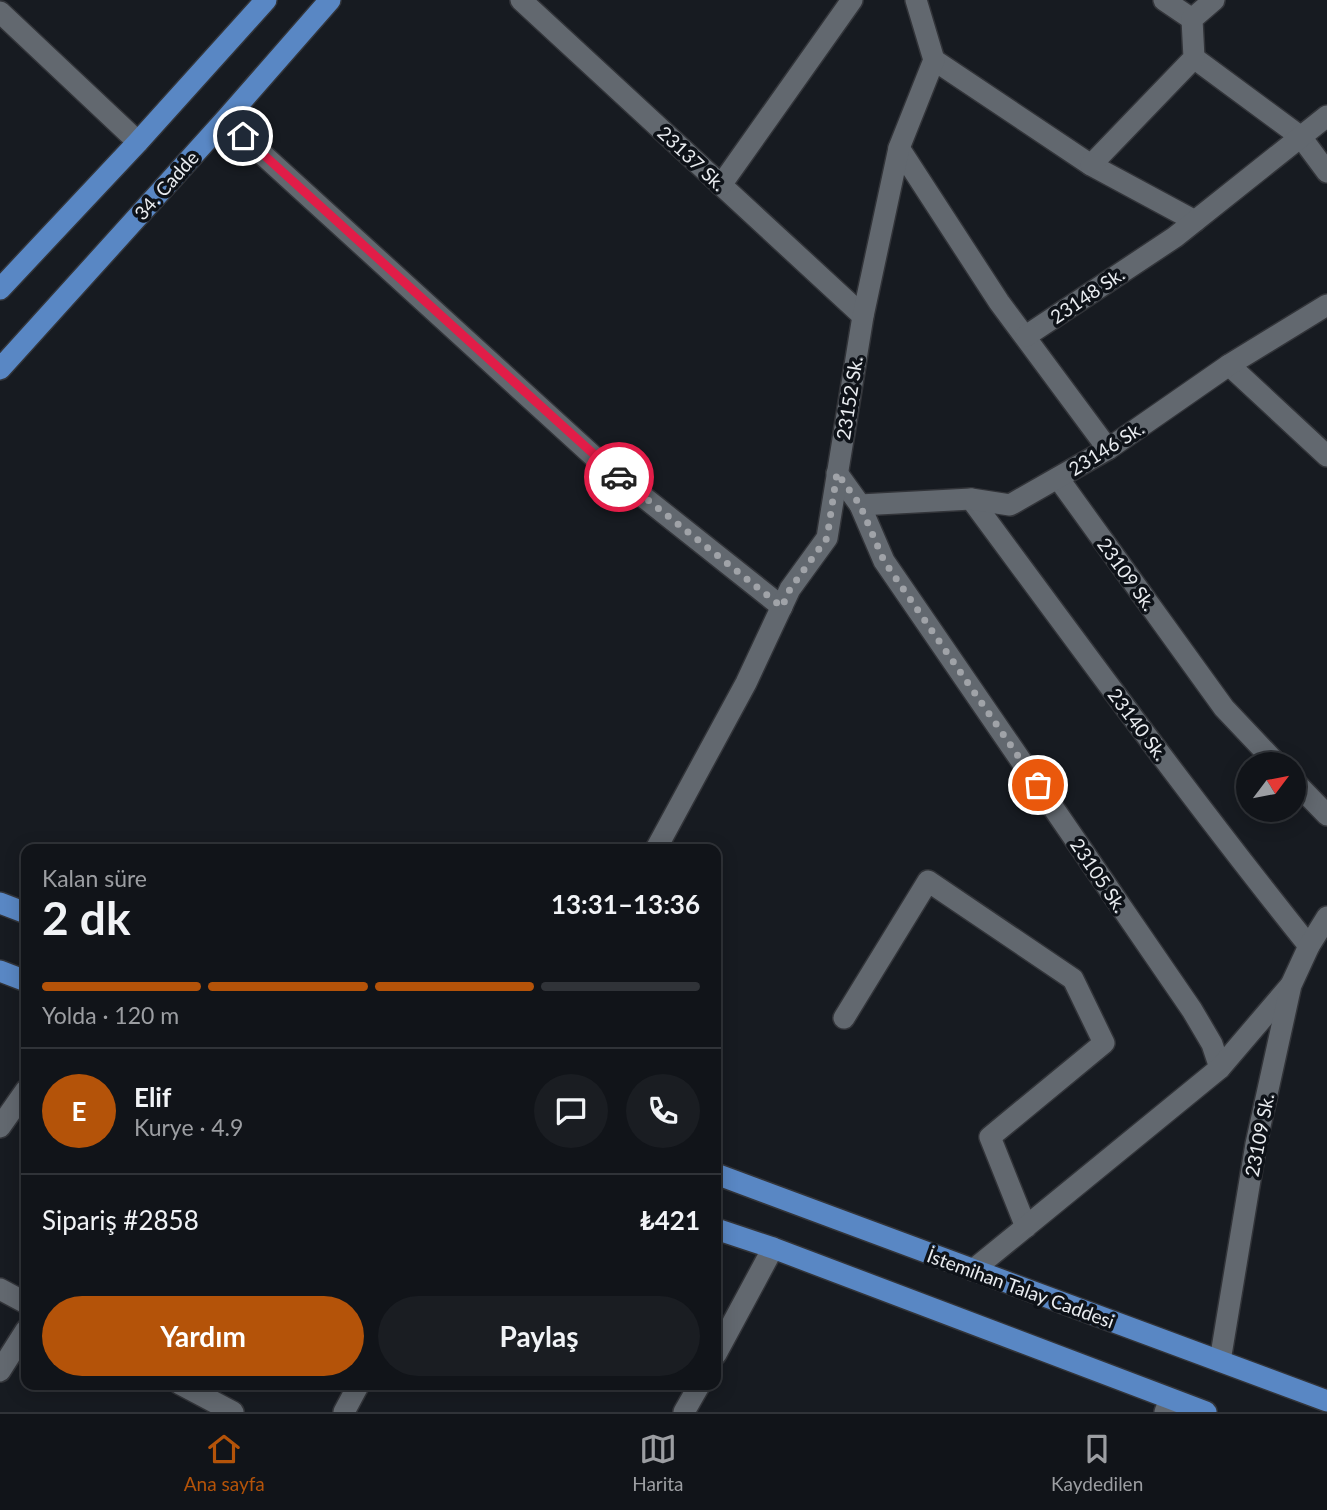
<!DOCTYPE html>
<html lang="tr">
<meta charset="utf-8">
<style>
body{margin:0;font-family:Lato,sans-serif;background:#1a1d22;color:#f1f3f6;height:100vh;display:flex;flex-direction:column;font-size:26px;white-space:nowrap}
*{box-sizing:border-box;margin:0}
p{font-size:23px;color:#9c9ea2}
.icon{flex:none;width:38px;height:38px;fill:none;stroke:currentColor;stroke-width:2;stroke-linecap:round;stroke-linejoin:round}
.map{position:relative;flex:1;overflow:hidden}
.sheet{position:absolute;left:21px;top:844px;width:700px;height:546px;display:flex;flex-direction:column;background:#111419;border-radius:14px;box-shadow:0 4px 18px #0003,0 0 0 2px #303338}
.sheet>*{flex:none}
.needle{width:46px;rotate:58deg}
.controls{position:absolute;left:1236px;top:752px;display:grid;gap:14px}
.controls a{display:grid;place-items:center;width:70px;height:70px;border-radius:50%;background:#111419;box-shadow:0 4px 18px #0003,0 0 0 2px #303338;font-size:35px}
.pin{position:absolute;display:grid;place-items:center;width:60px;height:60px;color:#fff;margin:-30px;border:4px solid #fff;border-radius:50%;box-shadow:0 2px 7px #0007}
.courier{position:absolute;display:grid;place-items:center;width:70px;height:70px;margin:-35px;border:5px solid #e11d48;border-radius:50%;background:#fff;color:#222;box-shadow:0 2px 9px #0007}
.head em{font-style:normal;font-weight:700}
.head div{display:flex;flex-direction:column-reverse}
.head{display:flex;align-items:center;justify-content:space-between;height:119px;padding:0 21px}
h1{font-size:46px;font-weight:700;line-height:52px}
.bar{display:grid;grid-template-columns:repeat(4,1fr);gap:10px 7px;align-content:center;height:84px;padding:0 21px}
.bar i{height:9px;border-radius:5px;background:#303338}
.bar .selected{background:#b45309}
.bar p{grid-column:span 4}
.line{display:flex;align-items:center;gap:18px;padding:0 21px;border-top:2px solid #303338}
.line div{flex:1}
.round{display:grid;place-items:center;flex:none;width:74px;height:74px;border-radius:37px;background:#1a1d22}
.primary-button{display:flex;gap:14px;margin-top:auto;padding:14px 21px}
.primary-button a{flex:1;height:80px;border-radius:42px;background:#b45309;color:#fff;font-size:28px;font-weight:700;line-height:80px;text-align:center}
.primary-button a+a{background:#1a1d22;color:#f1f3f6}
.tab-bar{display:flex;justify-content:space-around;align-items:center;height:98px;border-top:2px solid #303338;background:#111419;font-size:19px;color:#9c9ea2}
.tab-bar a{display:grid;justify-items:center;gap:4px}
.tab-bar .selected{color:#b45309}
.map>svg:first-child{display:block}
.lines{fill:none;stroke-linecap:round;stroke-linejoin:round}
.minor-casing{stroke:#323439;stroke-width:24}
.major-casing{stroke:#323439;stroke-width:24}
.minor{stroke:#62686f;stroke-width:21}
.major{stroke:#5987c4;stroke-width:21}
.done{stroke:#a0a3a8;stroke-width:7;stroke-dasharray:0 12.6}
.route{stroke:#e11d48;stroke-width:9}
.labels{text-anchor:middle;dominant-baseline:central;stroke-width:7;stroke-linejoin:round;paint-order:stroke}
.street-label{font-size:19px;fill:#e9ecf0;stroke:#0e1218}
</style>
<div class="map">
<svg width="1327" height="1412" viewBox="0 0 1327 1412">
<rect width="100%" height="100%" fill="#171b21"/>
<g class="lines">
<defs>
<g id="minor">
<polyline points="521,0 863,316"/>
<polyline points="1164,0 1192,19"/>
<polyline points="0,12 138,142"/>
<polyline points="1194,58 1301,137 1327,172"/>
<polyline points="934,60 1091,165 1195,221"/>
<polyline points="225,120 602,464 782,607"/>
<polyline points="899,148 999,302 1108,449"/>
<polyline points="1091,165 1194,58 1192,19 1214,0"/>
<polyline points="721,185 852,0"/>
<polyline points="1026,336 1175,237 1327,116"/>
<polyline points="1229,365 1327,456"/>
<polyline points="837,473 860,505 884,561 1192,1010 1212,1044 1220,1068"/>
<polyline points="1058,478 1224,708 1278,765"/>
<path d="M 971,499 C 1082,649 1192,800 1309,946"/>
<polyline points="860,505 971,499 1010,505 1108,449 1229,365 1327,305"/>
<polyline points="1293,780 1327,815"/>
<polyline points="656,849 746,683 790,589 827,538 863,316 899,148 934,60 916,0"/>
<polyline points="844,1018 928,881 1073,979 1104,1043 990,1137 1026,1227"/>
<polyline points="0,1127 26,1090"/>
<polyline points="973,1270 1220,1068 1290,986"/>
<polyline points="0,1289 26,1303"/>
<polyline points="716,1354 773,1248"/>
<polyline points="1220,1361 1256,1144 1291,985 1309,946 1327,917"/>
<polyline points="0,1371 26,1330"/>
<polyline points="180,1384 233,1412"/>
<polyline points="344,1412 359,1384"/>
<polyline points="684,1412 700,1384"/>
<polyline points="1165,1412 1170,1399"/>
</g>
<g id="major">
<polyline points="0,289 138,142 266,0"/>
<polyline points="0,369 225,120 330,0"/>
<polyline points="0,903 26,913"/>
<polyline points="0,971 26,981"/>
<polyline points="716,1174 1327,1401"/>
<polyline points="716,1229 773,1248 1206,1412"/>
</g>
</defs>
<use href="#minor" class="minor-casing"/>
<use href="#major" class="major-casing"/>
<use href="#minor" class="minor"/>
<use href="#major" class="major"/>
</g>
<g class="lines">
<polyline class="done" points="619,477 782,607 790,589 827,538 837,473 860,505 884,561 1038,785"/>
<polyline class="route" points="243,136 619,477"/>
</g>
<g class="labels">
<g class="street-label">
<text transform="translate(692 158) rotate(43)">23137 Sk.</text>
<text transform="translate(166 185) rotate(-48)">34. Cadde</text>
<text transform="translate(1087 295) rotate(-34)">23148 Sk.</text>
<text transform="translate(849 398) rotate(-81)">23152 Sk.</text>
<text transform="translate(1106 448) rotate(-32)">23146 Sk.</text>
<text transform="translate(1127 574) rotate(54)">23109 Sk.</text>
<text transform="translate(1138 724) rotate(53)">23140 Sk.</text>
<text transform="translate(1099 875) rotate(56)">23105 Sk.</text>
<text transform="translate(1259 1135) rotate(-79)">23109 Sk.</text>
<text transform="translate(1021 1288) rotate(20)">İstemihan Talay Caddesi</text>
</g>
</g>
</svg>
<div class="controls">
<a><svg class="needle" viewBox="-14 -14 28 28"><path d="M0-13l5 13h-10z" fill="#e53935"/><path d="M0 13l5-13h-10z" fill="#9c9ea2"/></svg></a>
</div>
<div class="pin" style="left:1038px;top:785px;background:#ea580c"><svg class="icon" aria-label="bag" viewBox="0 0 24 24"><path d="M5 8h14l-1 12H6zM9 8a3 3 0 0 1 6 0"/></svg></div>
<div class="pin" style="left:243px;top:136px;background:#1f2937"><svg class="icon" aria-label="home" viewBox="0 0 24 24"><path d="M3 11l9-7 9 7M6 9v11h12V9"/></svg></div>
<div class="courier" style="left:619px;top:477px"><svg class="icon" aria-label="car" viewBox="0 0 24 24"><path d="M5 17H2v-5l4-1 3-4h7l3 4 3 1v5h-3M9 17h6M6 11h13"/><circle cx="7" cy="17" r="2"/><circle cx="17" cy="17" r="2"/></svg></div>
<section class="sheet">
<div class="head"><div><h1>2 dk</h1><p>Kalan süre</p></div><em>13:31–13:36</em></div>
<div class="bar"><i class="selected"></i><i class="selected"></i><i class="selected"></i><i></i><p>Yolda · 120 m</p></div>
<div class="line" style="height:126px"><b class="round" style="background:#b45309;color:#fff">E</b><div><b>Elif</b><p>Kurye · 4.9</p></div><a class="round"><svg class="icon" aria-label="chat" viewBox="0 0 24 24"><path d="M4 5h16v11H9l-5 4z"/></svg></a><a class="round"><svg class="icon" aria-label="phone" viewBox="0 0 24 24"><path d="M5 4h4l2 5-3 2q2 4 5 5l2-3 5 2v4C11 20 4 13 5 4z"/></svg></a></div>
<div class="line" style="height:91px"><div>Sipariş #2858</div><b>₺421</b></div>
<div class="primary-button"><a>Yardım</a><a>Paylaş</a></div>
</section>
</div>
<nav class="tab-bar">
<a class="selected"><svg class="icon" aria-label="home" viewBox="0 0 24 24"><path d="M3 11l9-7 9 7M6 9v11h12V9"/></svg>Ana sayfa</a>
<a><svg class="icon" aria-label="map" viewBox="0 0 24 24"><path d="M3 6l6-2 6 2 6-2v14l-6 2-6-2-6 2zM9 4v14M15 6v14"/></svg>Harita</a>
<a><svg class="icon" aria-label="saved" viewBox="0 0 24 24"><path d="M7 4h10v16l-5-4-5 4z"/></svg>Kaydedilen</a>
</nav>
